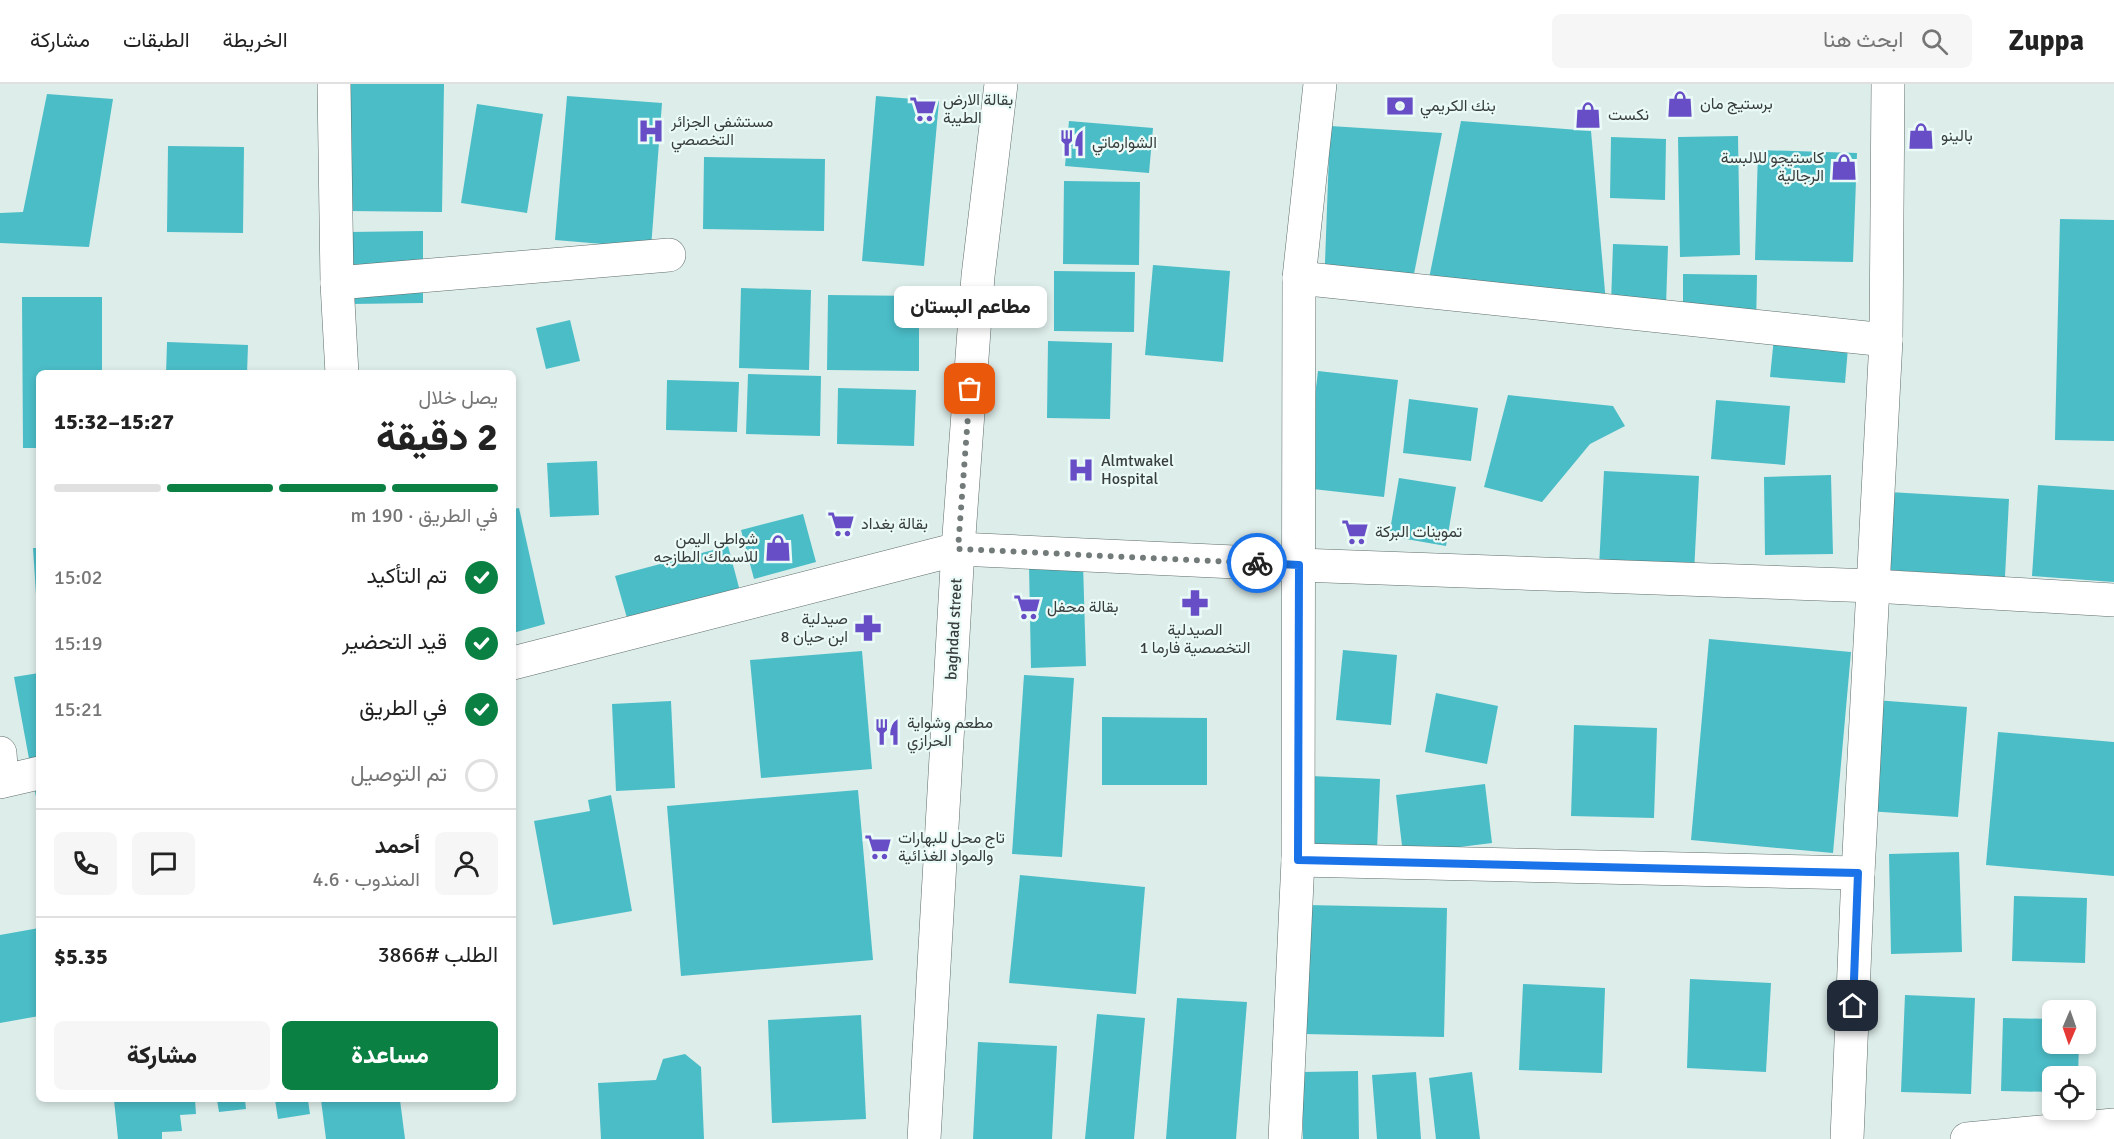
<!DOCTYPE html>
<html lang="ar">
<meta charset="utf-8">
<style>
body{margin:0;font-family:Signika,Vazirmatn,sans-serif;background:#f6f6f6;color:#222;direction:rtl;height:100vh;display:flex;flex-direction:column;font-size:22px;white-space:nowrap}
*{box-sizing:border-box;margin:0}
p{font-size:20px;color:#767676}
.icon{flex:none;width:33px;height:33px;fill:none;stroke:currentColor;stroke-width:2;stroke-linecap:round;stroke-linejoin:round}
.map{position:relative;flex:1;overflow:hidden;direction:ltr}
.drawer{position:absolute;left:36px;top:286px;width:480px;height:732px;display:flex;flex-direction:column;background:#fff;border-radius:9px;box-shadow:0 3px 9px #0003;direction:rtl}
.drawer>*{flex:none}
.needle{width:39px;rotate:182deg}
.buttons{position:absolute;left:2042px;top:916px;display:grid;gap:12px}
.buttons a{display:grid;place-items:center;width:54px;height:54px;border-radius:9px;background:#fff;box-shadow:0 3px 9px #0003;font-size:30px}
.pin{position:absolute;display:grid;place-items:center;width:51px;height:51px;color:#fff;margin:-26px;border-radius:12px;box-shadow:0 3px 9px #0006}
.courier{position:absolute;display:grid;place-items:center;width:60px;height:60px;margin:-30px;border:4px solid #1a73e8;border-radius:50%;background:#fff;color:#222;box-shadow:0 2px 8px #0007}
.bubble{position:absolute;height:42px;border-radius:9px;background:#fff;box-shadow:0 3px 9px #0003;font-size:20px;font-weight:800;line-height:42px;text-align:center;direction:rtl}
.summary em{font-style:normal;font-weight:800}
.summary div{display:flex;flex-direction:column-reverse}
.summary{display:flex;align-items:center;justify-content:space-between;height:102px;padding:0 18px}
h1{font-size:39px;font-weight:800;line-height:45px}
.bar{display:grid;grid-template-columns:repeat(4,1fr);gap:9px 6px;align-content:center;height:72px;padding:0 18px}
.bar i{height:8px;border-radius:4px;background:#e0e0e0}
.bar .on{background:#0b8043}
.bar p{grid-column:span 4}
.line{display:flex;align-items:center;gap:15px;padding:0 18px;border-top:2px solid #e0e0e0}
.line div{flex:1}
.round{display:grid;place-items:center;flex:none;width:63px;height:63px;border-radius:9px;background:#f6f6f6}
ol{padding:0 18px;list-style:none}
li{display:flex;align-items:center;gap:18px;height:66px}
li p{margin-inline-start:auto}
li .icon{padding:6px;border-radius:50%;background:#0b8043;color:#fff;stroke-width:4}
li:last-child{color:#767676}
li i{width:33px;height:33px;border:3px solid #e0e0e0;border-radius:50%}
.action{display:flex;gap:12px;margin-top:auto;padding:12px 18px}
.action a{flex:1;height:69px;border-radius:9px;background:#0b8043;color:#fff;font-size:24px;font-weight:800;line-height:69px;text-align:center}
.action a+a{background:#f6f6f6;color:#222}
header{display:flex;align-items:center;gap:36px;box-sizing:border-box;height:84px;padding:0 30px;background:#fff;border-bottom:2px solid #e0e0e0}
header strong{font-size:28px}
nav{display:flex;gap:33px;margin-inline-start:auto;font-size:21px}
.search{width:420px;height:54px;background:#f6f6f6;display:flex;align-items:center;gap:15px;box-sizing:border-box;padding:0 21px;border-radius:9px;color:#767676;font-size:22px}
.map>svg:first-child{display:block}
.building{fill:#4bbdc7}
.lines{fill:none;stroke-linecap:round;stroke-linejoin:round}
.minor-casing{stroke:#5f6d6a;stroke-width:34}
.minor{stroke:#fff;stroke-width:33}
.done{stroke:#727b7a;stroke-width:6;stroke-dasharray:0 10.8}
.route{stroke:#1a73e8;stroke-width:8}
.labels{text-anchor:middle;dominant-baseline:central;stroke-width:4.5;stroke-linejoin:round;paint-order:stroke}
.poi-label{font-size:16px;fill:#383e3d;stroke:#eafaf7;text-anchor:start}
.street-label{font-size:16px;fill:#383e3d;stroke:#eafaf7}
</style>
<header>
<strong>Zuppa</strong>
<div class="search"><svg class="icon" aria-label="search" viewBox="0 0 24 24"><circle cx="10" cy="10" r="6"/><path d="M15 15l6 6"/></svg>ابحث هنا</div>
<nav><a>الخريطة</a><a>الطبقات</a><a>مشاركة</a></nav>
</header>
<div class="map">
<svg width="2114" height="1055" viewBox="0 0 2114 1055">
<rect width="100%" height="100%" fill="#ddedea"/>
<g class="building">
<polygon points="348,0 444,0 442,128 347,127"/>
<polygon points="47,10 113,15 89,163 0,159 0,129 23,128"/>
<polygon points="567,12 662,19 651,164 555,156"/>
<polygon points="876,12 939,17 924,182 862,177"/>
<polygon points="477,20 543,30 527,129 461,119"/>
<polygon points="1069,37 1153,44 1149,89 1065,82"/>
<polygon points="1461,37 1591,47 1606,219 1425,214"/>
<polygon points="1330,42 1442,49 1410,210 1324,206"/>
<polygon points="1738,52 1740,171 1680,173 1678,53"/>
<polygon points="1611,53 1666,55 1665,116 1610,114"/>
<polygon points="168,62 244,63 243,149 167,148"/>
<polygon points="1758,66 1857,69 1853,178 1755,176"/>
<polygon points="704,73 825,75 824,147 703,145"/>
<polygon points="1064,97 1140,98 1139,181 1063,180"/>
<polygon points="2060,135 2114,136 2114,357 2055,356"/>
<polygon points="423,147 423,219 350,220 349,148"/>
<polygon points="1613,160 1668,162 1666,222 1611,220"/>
<polygon points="1153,181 1230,187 1223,278 1145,271"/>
<polygon points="1054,187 1135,188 1134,248 1054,247"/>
<polygon points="1683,190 1757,191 1756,246 1683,245"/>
<polygon points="741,204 811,206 809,286 739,284"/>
<polygon points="828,211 919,212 919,287 827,286"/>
<polygon points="22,213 102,213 102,290 39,290 39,364 23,364"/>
<polygon points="1776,234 1850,240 1845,299 1770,293"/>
<polygon points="570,236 580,277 546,285 536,244"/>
<polygon points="1048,257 1112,259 1110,335 1047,334"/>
<polygon points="167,258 248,261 247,290 166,290"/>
<polygon points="1318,287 1398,296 1384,413 1304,404"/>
<polygon points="748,290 821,292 820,352 746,350"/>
<polygon points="667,296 739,298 737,348 666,346"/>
<polygon points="838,304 916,306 914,362 837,360"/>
<polygon points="1508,311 1613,322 1625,342 1590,360 1542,418 1484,403"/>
<polygon points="1409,315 1478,324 1471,377 1403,369"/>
<polygon points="1716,316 1790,322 1785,381 1711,375"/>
<polygon points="597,377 599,431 550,433 547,379"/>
<polygon points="1604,387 1699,392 1694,489 1599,483"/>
<polygon points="1831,391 1833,470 1765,471 1764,393"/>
<polygon points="1399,394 1456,403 1446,462 1389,452"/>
<polygon points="2038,401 2114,406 2114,498 2032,492"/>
<polygon points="1889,408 2009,415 2005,493 1885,486"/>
<polygon points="519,424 545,540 513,549 513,425"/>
<polygon points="803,430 816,478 754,495 741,446"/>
<polygon points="728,462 741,511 629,541 615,492"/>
<polygon points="33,464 39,464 39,526 37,526"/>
<polygon points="1083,479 1086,582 1031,584 1029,481"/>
<polygon points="1709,555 1851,568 1833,769 1691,756"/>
<polygon points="1343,566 1397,571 1391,641 1336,636"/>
<polygon points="862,567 872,685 761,694 750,576"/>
<polygon points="39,589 39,724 38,724 14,593"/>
<polygon points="1024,591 1074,594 1062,773 1012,770"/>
<polygon points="1436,609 1498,622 1487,680 1425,668"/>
<polygon points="1875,616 1967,623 1958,733 1867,727"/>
<polygon points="671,617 675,704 616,707 612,620"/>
<polygon points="1102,633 1207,634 1207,701 1102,701"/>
<polygon points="1574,641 1657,644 1654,734 1571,732"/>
<polygon points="1998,648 2114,658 2114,792 1986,781"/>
<polygon points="1310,692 1380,695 1377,766 1306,762"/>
<polygon points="1485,700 1492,759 1403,770 1396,711"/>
<polygon points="858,706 873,876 681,892 667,722"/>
<polygon points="611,711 632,827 553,841 534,737 590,727 588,716"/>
<polygon points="1959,768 1962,868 1891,870 1889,770"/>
<polygon points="1020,791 1145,803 1136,910 1009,899"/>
<polygon points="2014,812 2087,814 2085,879 2012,877"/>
<polygon points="1307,821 1447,824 1444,953 1304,950"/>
<polygon points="39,844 39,932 0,939 0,851"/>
<polygon points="1690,895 1771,899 1766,988 1687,984"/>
<polygon points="1523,900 1605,904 1602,989 1519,986"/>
<polygon points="1905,911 1975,914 1971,1010 1901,1008"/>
<polygon points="1177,914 1247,918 1236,1055 1166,1055"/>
<polygon points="1097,930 1145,934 1134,1055 1085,1055"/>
<polygon points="861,931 866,1035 772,1039 768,936"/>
<polygon points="2003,934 2052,935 2052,960 2079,960 2078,993 2052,993 2052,1008 2001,1007"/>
<polygon points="978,958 1057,962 1052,1055 973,1055"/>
<polygon points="685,970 701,983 704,1055 601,1055 598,999 656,996 663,975"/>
<polygon points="1358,987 1359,1055 1303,1055 1302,988"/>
<polygon points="1416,988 1421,1055 1377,1055 1372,991"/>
<polygon points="1472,988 1480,1055 1436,1055 1429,994"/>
<polygon points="114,1016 195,1016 196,1030 180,1031 182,1047 162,1048 162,1055 118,1055"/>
<polygon points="217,1016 245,1016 246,1025 219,1028"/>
<polygon points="275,1016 308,1016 310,1030 278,1035"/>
<polygon points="321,1016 400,1016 405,1055 326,1055"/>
</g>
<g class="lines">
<defs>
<g id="minor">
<polyline points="334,0 337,199 342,290"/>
<polyline points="1299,194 1886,256"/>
<polyline points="337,199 669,171"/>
<polyline points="513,579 958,465 1299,481 1873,502 2114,516"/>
<polyline points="0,669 2,697"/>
<polyline points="0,698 39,689"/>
<polyline points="1298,776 1858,789"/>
<polyline points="924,1055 958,465 978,192 1001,0"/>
<polyline points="1285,1055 1298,776 1299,194 1320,0"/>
<polyline points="1847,1055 1858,789 1886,256 1888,0"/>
<polyline points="1967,1055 2114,1041"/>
</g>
</defs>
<use href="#minor" class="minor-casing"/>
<use href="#minor" class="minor"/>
</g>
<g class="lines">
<polyline class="done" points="970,305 958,465 1257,479"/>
<polyline class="route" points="1257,479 1299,481 1298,776 1858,789 1853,922"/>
</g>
<defs>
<symbol id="shop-bare" viewBox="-9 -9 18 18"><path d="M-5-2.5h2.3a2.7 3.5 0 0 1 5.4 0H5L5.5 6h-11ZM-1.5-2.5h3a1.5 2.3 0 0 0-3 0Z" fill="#674ec7" stroke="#eafaf7" stroke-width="2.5" paint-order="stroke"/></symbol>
<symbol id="bank-bare" viewBox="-9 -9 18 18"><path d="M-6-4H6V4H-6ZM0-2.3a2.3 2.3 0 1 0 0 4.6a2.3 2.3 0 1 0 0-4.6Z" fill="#674ec7" stroke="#eafaf7" stroke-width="2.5" paint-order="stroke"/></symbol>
<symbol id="supermarket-bare" viewBox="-9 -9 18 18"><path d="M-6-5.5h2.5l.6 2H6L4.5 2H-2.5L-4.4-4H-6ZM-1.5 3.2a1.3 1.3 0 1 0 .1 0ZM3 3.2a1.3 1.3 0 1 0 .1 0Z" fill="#674ec7" stroke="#eafaf7" stroke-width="2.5" paint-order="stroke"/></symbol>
<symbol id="hospital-bare" viewBox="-9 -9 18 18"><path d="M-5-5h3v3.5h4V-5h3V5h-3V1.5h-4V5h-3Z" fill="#674ec7" stroke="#eafaf7" stroke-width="2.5" paint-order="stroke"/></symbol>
<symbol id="restaurant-bare" viewBox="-9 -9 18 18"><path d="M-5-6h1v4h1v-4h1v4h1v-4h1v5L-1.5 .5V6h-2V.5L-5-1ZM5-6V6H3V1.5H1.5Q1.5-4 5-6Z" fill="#674ec7" stroke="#eafaf7" stroke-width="2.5" paint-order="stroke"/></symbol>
<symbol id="pharmacy-bare" viewBox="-9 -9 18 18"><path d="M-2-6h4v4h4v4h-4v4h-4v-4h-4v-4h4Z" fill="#674ec7" stroke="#eafaf7" stroke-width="2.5" paint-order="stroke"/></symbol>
</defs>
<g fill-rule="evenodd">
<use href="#shop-bare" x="1661" y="1" width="38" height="38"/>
<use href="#bank-bare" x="1381" y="3" width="38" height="38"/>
<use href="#supermarket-bare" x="904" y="6" width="38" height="38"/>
<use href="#shop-bare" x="1569" y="12" width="38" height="38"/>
<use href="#hospital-bare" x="632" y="28" width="38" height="38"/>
<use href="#shop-bare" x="1902" y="33" width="38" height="38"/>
<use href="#restaurant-bare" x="1053" y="40" width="38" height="38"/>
<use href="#shop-bare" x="1825" y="64" width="38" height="38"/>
<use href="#hospital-bare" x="1062" y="367" width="38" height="38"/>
<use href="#supermarket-bare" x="822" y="421" width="38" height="38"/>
<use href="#supermarket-bare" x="1336" y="429" width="38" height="38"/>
<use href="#shop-bare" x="759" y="445" width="38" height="38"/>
<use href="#pharmacy-bare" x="1176" y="500" width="38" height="38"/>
<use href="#supermarket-bare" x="1008" y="504" width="38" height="38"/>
<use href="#pharmacy-bare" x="849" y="525" width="38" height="38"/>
<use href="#restaurant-bare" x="868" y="629" width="38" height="38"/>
<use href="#supermarket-bare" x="859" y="744" width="38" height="38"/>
</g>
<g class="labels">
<g class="poi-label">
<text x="943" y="16">بقالة الارض<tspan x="943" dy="18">الطيبة</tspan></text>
<text x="1700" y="20">برستيج مان</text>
<text x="1420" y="22">بنك الكريمي</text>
<text x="1608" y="31">نكست</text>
<text x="671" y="38">مستشفى الجزائر<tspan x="671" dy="18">التخصصي</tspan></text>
<text x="1941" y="52">بالينو</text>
<text x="1092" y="59">الشوارماتي</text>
<text x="1824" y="74" text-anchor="end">كاستيجو للالبسة<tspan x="1824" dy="18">الرجالية</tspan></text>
<text x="1101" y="377">Almtwakel<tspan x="1101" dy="18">Hospital</tspan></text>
<text x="861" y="440">بقالة بغداد</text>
<text x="1375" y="448">تموينات البركة</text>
<text x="758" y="455" text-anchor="end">شواطى اليمن<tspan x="758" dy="18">للاسماك الطازجه</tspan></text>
<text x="1047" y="523">بقالة محفل</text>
<text x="848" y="535" text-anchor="end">صيدلية<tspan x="848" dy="18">ابن حيان 8</tspan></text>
<text x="1195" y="546" text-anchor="middle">الصيدلية<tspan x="1195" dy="18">التخصصية فارما 1</tspan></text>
<text x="907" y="639">مطعم وشواية<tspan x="907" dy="18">الحرازي</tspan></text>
<text x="898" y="754">تاج محل للبهارات<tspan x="898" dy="18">والمواد الغذائية</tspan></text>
</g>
<g class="street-label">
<text transform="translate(954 545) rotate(-87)">baghdad street</text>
</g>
</g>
</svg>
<div class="buttons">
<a><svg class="needle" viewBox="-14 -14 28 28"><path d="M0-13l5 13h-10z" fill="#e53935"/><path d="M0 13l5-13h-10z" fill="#767676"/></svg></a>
<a><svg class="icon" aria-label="locate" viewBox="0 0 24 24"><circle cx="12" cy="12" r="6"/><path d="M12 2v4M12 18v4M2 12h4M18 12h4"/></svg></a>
</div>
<div class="pin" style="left:970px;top:305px;background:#ea580c"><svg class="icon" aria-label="bag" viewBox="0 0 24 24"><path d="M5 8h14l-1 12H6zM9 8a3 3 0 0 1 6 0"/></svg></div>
<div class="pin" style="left:1853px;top:922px;background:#1f2937"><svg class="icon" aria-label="home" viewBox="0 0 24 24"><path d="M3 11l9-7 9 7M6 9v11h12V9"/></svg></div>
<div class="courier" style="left:1257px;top:479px"><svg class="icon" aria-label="bike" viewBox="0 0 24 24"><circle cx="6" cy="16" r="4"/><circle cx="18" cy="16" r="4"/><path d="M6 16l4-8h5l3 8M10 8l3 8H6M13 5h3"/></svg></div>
<div class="bubble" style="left:894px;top:202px;width:153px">مطاعم البستان</div>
<section class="drawer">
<div class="summary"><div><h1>2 دقيقة</h1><p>يصل خلال</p></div><em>15:27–15:32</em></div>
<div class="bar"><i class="on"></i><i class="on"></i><i class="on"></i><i></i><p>في الطريق · 190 m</p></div>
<ol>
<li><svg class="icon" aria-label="check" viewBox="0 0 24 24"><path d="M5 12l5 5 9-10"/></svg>تم التأكيد<p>15:02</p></li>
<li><svg class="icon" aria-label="check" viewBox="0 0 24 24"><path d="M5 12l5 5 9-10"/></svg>قيد التحضير<p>15:19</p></li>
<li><svg class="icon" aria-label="check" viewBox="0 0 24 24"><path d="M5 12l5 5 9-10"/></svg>في الطريق<p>15:21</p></li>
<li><i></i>تم التوصيل</li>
</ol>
<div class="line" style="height:108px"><a class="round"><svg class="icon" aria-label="person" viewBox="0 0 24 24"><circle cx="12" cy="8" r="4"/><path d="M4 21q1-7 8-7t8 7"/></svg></a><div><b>أحمد</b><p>المندوب · 4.6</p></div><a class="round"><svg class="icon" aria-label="chat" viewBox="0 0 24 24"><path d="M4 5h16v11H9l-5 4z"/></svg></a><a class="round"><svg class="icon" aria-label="phone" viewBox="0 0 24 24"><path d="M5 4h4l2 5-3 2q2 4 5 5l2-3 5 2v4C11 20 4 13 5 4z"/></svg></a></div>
<div class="line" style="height:78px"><div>الطلب #3866</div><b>$5.35</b></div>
<div class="action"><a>مساعدة</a><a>مشاركة</a></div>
</section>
</div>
